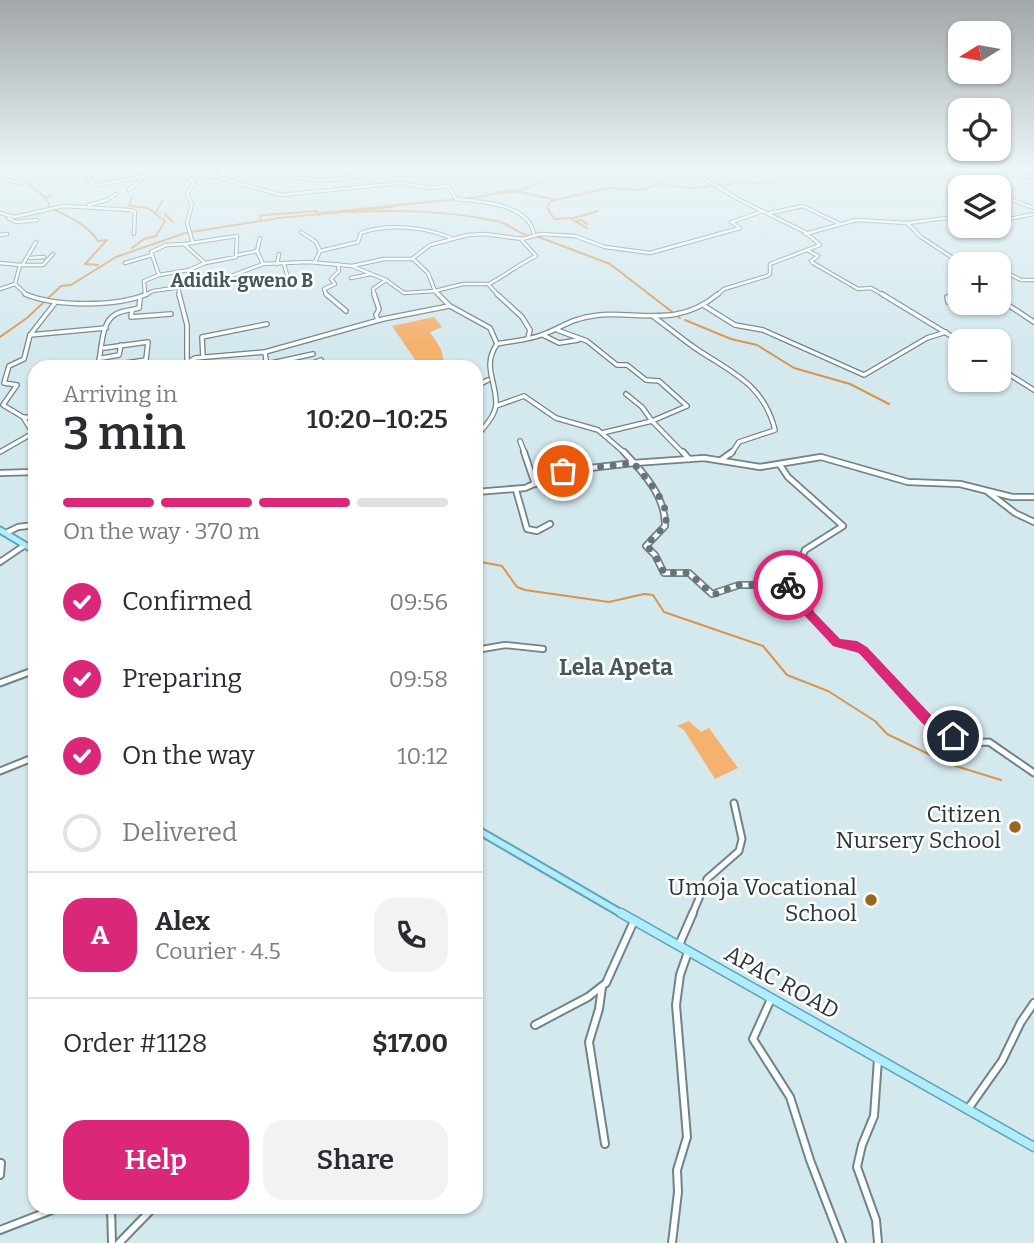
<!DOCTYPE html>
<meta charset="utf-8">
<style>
body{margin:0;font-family:Bitter,serif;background:#f2f2f3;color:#2b2b33;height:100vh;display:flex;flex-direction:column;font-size:26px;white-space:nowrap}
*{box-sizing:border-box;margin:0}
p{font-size:23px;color:#7c7c81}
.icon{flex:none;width:38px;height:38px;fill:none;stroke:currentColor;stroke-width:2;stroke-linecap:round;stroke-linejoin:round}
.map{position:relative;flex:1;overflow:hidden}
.sheet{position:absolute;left:28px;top:360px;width:455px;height:854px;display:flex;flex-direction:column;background:#fff;border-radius:21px;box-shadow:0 2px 5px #0004}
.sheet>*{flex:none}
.needle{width:46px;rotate:259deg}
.tools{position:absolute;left:948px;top:21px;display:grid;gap:14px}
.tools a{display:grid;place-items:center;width:63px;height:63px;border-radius:14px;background:#fff;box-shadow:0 2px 5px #0004;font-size:35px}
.pin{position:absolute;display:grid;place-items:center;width:60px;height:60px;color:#fff;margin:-30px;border:4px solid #fff;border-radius:50%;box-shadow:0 2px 7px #0007}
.courier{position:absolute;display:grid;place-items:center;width:70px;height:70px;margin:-35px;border:5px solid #db2777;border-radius:50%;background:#fff;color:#222;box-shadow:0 2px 9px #0007}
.overview em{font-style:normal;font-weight:600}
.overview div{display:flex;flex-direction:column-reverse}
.overview{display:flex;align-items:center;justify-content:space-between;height:119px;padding:0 35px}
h1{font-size:46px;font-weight:600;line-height:52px}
.bar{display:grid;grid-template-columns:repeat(4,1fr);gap:10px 7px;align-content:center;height:84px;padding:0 35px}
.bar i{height:9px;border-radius:5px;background:#e1e1e2}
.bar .selected{background:#db2777}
.bar p{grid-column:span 4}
.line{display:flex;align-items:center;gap:18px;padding:0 35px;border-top:2px solid #e1e1e2}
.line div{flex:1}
.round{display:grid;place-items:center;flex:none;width:74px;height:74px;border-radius:21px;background:#f2f2f3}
ol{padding:0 35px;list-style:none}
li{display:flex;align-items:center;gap:21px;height:77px}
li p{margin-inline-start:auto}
li .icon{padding:7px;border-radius:50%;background:#db2777;color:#fff;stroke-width:4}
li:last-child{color:#7c7c81}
li i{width:38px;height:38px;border:4px solid #e1e1e2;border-radius:50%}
.cta{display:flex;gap:14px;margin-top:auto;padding:14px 35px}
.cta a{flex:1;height:80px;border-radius:21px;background:#db2777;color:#fff;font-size:28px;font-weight:600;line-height:80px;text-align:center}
.cta a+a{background:#f2f2f3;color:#2b2b33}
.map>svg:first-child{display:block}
.green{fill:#f5b26f}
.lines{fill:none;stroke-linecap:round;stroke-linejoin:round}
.stream{stroke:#da944b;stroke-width:2}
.minor-far4-casing{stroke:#6f8388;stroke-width:4.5}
.minor-far3-casing{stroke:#6f8388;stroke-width:6}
.minor-far2-casing{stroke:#6f8388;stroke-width:8}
.minor-far1-casing{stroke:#6f8388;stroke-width:9}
.minor-casing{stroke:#6f8388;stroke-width:10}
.major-far2-casing{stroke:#60a4b4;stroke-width:9}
.major-far1-casing{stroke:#60a4b4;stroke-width:10}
.major-casing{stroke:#60a4b4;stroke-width:11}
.minor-far4{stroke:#fff;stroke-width:2.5}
.minor-far3{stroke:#fff;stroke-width:3.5}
.minor-far2{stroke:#fff;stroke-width:4.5}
.minor-far1{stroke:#fff;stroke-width:5}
.minor{stroke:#fff;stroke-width:6}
.major-far2{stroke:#b0ecfb;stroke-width:5}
.major-far1{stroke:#b0ecfb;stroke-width:6}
.major{stroke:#b0ecfb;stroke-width:8}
.route{fill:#db2777}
.done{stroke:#677477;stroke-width:7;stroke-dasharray:0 12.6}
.poi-dot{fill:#9e6423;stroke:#fff;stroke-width:2.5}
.labels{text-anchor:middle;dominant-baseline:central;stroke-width:5;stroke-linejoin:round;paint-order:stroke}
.far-quarter-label{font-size:19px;font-weight:bold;fill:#46585d;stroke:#fff}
.quarter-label{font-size:23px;font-weight:bold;fill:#46585d;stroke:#fff}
.near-poi-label{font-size:23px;fill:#2d3537;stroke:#fff;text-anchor:end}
.near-street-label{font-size:23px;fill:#2d3537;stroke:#fff}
</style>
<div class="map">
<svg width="1034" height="1243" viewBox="0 0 1034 1243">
<rect width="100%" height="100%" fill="#d4e9ee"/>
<g class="green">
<polygon points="434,317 442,327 430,332 441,349 444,362 420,367 392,326"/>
<polygon points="689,721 701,732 709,728 738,768 715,779 684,730 677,726"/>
</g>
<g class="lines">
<g class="stream">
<polyline points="546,178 560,170"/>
<polyline points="27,183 45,197"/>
<polyline points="498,194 517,191 558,177 556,173"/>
<path d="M 51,196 L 45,197 L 50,208 C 67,215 89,226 98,241 L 107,240 L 85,264 L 98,265"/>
<polyline points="132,196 129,206 148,208 165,221 156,236 144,239 132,248"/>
<polyline points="598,211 574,218 554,219 547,207 551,201 608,188 640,190 659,184 692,188 741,183 777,184"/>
<polyline points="155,213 163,200"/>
<polyline points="321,213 478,197 511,190 556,200"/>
<path d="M 329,213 C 385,210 441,209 496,221 C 510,224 517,233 530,236"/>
<polyline points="165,214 173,222"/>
<polyline points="279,218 393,207"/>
<polyline points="571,219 587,228"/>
<polyline points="263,221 278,218"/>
<polyline points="577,221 582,220 587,224"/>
<polyline points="536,236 610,264 680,318"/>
<polyline points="685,320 731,339 757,345 794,368 850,384 889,404"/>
<polyline points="0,337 27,318 61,286 71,285 116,257 185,233 261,221 260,216 264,215 317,211 319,215"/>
<polyline points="476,561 502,566 517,587 525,590 609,602 644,594 653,595 664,612 763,646 787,675 828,691 875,721 887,734 949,764 1001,780"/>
</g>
<defs>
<g id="minor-far4">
<polyline points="53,170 55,173"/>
<polyline points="71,170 72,173"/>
<polyline points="85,170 92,184 98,185 176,170"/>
<polyline points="109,170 111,176"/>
<polyline points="179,170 194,183 187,194 192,204 187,223 193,243"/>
<path d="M 278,170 C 310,188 345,178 379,172"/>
<polyline points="690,170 738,199 805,232 820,245 770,264 770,274 767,276 724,289 716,296"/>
<polyline points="926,170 975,187"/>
<polyline points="988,170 1034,178"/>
<polyline points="0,174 8,180 21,183"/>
<path d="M 192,180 L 213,176 L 281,195 L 401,183 L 429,188 L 448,186 L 456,199 C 481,201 529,204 534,234"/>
<polyline points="129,190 143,178"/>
<polyline points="999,195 1034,208"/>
<polyline points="89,205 107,200 116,194"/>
<polyline points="0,213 14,217 64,206 130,210 135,212 134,234"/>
<polyline points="770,213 803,206 840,224"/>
<polyline points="8,218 16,222 37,220"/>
<polyline points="999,221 1034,214"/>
<polyline points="732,222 763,211"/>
<polyline points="908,223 946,218 961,221"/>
<polyline points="301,232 316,242 320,251"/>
<polyline points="805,234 856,220 907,223 921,237 962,264"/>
<polyline points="0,235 7,234"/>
<polyline points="260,238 257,251 263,264"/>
<polygon points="184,244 205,263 189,270 159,275 151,252 166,245"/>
<polyline points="185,244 237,236 236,257 205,263"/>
<polyline points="807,250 818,256 811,261 813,263 858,289 871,288 885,296"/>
<polyline points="238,255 257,251"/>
<polyline points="30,258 44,257"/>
<polyline points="413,259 428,273 435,291 463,284 488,284 499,296"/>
<path d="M 315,262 L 320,251 L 358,242 L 361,233 C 387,223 426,227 451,238"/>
<polyline points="0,263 20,265 15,284 28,296"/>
<polyline points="125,263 152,255"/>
<polyline points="23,264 36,242"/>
<polyline points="277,264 279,254"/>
<polyline points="284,264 290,285"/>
<polyline points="20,265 43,265 53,254"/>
<polyline points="352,266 384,259 412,259 430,245 468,235 485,234 522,239 541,234 575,236 605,247 650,253 740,228 731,222"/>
<polyline points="192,269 192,280"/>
<polyline points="999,269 1021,280 1034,280"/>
<polyline points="351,278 371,274"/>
<path d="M 489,284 C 506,275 519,264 536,256 L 520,238"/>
<polyline points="179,287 179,296"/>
<polyline points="0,289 15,284"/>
<polyline points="145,294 144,281 159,275"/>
<polyline points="143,296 153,291 215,282 263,264 309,262 352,266 386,280 404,293 435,291 440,296"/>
<polyline points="327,296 324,289 335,284 331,279 339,271 338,264"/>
<polyline points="375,296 373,289 386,280"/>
<polyline points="954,296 961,294"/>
</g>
<g id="minor-far3">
<path d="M 25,294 C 56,307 116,307 147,294"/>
<polyline points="179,294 187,325 187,360"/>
<polyline points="326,294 346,311"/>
<polyline points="374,294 379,309 376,315 378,320"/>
<polyline points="438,294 450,306 490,328 497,344"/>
<polyline points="497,294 522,317 530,330 528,338"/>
<polyline points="882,294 961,342"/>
<polyline points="999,299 1034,322"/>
<polyline points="948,302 947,297 961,294"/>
<polyline points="55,303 30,335 106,328"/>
<polyline points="703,305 735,325 763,330 864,375 927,338 946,332"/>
<polyline points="132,311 131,317 171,314"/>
<path d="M 654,317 C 669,328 683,340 698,350 C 733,373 764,385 775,430 L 739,442 L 731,454"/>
<polyline points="557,330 587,341 617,365 627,365 646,380 659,381 687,406 652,421 684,454"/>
<polyline points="30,335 24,359 9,366 4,383 17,385 3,405 23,417 33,433"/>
<polyline points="543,335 559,343 578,340"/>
<path d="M 497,344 C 512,341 530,340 544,334 C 556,330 567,322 579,319 C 628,304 670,334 718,294"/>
<polyline points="104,348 148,342 145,368"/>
<polyline points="265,352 267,368"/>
<polyline points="203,357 202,337 267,324"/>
<polyline points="102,358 119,355 121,345"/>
<polyline points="267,364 313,354"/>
<polyline points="99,367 146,360"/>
<path d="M 97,368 C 103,352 99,323 116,314 C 123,310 132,310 139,308 L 140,299"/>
<polyline points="179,368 195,358 265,352 383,319 449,306"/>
<polyline points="300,368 321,360"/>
<polyline points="999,368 1034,390"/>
<polyline points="476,386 488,380"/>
<polyline points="496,406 524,396 556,418 598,430 626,454"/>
<polyline points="23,417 35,418"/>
<polyline points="602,433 652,421 642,407 626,394"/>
<path d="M 476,437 C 483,428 496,416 496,403 C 496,380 482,366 497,344"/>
<polyline points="520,441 525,454"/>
<polyline points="0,452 35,432"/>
</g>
<g id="minor-far2">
<polyline points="524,452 535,484"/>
<path d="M 624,452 C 643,472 666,497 665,526 L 646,546 L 655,555 L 664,573 L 689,573 L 712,594 L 739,585 L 791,585 L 805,595 L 809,613 L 837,643 L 857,646 L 869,657"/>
<polyline points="683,452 689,459"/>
<polyline points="721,460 732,452"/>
<polyline points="780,465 788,477 843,526 805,550 791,585"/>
<polyline points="0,473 35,472"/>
<polyline points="516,490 527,529 537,531 550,524"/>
<polyline points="476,492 525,488 563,471 634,463 704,458 760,467 821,457 908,482 960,484 1012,497 1034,497"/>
<polyline points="988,492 1015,513 1034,522"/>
<polyline points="6,533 18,527 35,525"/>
<polyline points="0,562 25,545"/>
<polyline points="476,650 505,645 543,649"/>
</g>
<g id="minor-far1">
<polyline points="868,655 936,727 967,743 989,742 1034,773"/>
<polyline points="0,683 35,670"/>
<polyline points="0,771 35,757"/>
<polyline points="692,915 707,879 739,851 742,839 734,803"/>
</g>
<g id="minor">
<polyline points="679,945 693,913"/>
<polyline points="602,987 599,1009 589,1042 605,1144"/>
<polyline points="771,999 753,1039 790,1097 810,1160 842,1243"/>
<polyline points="535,1025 588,997 606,983 634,921"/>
<polyline points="878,1059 874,1116 862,1145 857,1167 876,1220 878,1243"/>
<polyline points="968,1109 1002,1061 1021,1022 1034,1003"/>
<polyline points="0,1175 1,1163"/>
<polyline points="111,1208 112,1243"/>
<polyline points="0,1230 57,1208"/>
<polyline points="119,1243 153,1208"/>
<polyline points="672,1243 678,1192 677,1170 687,1137 676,1005 680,975 688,952"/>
</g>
<polyline id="major-far2" points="0,530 35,551"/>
<polyline id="major-far1" points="476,829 624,915"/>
<polyline id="major" points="621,913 1034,1147"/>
</defs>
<use href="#minor-far4" class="minor-far4-casing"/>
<use href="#minor-far3" class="minor-far3-casing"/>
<use href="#minor-far2" class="minor-far2-casing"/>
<use href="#minor-far1" class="minor-far1-casing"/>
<use href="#minor" class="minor-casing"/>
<use href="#major-far2" class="major-far2-casing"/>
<use href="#major-far1" class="major-far1-casing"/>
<use href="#major" class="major-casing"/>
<use href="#minor-far4" class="minor-far4"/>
<use href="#minor-far3" class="minor-far3"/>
<use href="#minor-far2" class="minor-far2"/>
<use href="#minor-far1" class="minor-far1"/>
<use href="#minor" class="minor"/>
<use href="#major-far2" class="major-far2"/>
<use href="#major-far1" class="major-far1"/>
<use href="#major" class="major"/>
</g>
<linearGradient id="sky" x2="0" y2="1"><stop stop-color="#a2a7a9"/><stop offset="0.49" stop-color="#ecf5f7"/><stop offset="1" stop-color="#ecf5f7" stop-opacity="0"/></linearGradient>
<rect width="1034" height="344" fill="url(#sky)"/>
<polygon class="route" points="788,581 809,592 814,612 840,639 857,641 867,647 930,714 940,724 958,732 958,739 953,741 931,731 921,722 859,653 833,646 805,616 800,597 784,588 784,582"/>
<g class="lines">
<path class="done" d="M 563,471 L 634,463 C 646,480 672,503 665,526 L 646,545 L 655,555 L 664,573 L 689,573 L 712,594 C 724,594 728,586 740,585 C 755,584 772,587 788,585"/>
</g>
<g class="poi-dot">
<circle cx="1015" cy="827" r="7"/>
<circle cx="871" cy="900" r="7"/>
</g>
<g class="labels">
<g class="far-quarter-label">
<text x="242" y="280">Adidik-gweno B</text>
</g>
<g class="quarter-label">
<text x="616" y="667">Lela Apeta</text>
</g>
<g class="near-poi-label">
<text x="1001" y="814">Citizen<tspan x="1001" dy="26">Nursery School</tspan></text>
<text x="857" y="887">Umoja Vocational<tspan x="857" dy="26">School</tspan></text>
</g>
<g class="near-street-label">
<text transform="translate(782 982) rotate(29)">APAC ROAD</text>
</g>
</g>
</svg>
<div class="tools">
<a><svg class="needle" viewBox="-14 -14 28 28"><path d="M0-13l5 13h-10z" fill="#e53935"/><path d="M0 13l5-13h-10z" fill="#7c7c81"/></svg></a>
<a><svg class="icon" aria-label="locate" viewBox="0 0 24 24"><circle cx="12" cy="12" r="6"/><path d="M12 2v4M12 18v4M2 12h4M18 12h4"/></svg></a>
<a><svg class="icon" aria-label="layers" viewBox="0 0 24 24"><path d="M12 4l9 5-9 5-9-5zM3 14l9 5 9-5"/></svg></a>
<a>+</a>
<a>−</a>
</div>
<div class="pin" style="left:563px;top:471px;background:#ea580c"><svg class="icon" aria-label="bag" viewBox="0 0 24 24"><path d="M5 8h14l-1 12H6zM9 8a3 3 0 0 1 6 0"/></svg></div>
<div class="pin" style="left:953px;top:736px;background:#1f2937"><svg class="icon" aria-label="home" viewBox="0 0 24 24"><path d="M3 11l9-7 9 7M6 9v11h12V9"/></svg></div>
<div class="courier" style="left:788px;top:585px"><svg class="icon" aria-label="bike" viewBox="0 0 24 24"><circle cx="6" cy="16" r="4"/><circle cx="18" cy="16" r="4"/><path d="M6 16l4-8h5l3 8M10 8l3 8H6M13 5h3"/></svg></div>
<section class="sheet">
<div class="overview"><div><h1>3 min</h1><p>Arriving in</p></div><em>10:20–10:25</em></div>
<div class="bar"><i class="selected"></i><i class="selected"></i><i class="selected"></i><i></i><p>On the way · 370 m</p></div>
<ol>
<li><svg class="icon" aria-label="check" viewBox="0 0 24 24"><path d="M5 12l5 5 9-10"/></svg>Confirmed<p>09:56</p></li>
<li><svg class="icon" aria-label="check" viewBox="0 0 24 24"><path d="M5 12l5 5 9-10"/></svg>Preparing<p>09:58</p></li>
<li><svg class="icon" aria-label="check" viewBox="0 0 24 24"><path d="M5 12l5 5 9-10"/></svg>On the way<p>10:12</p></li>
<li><i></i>Delivered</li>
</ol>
<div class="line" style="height:126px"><b class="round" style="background:#db2777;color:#fff">A</b><div><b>Alex</b><p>Courier · 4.5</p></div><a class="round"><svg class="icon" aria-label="phone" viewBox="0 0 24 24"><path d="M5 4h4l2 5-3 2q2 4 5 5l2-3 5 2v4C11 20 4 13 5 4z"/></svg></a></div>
<div class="line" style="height:91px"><div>Order #1128</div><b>$17.00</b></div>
<div class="cta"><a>Help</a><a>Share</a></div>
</section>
</div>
